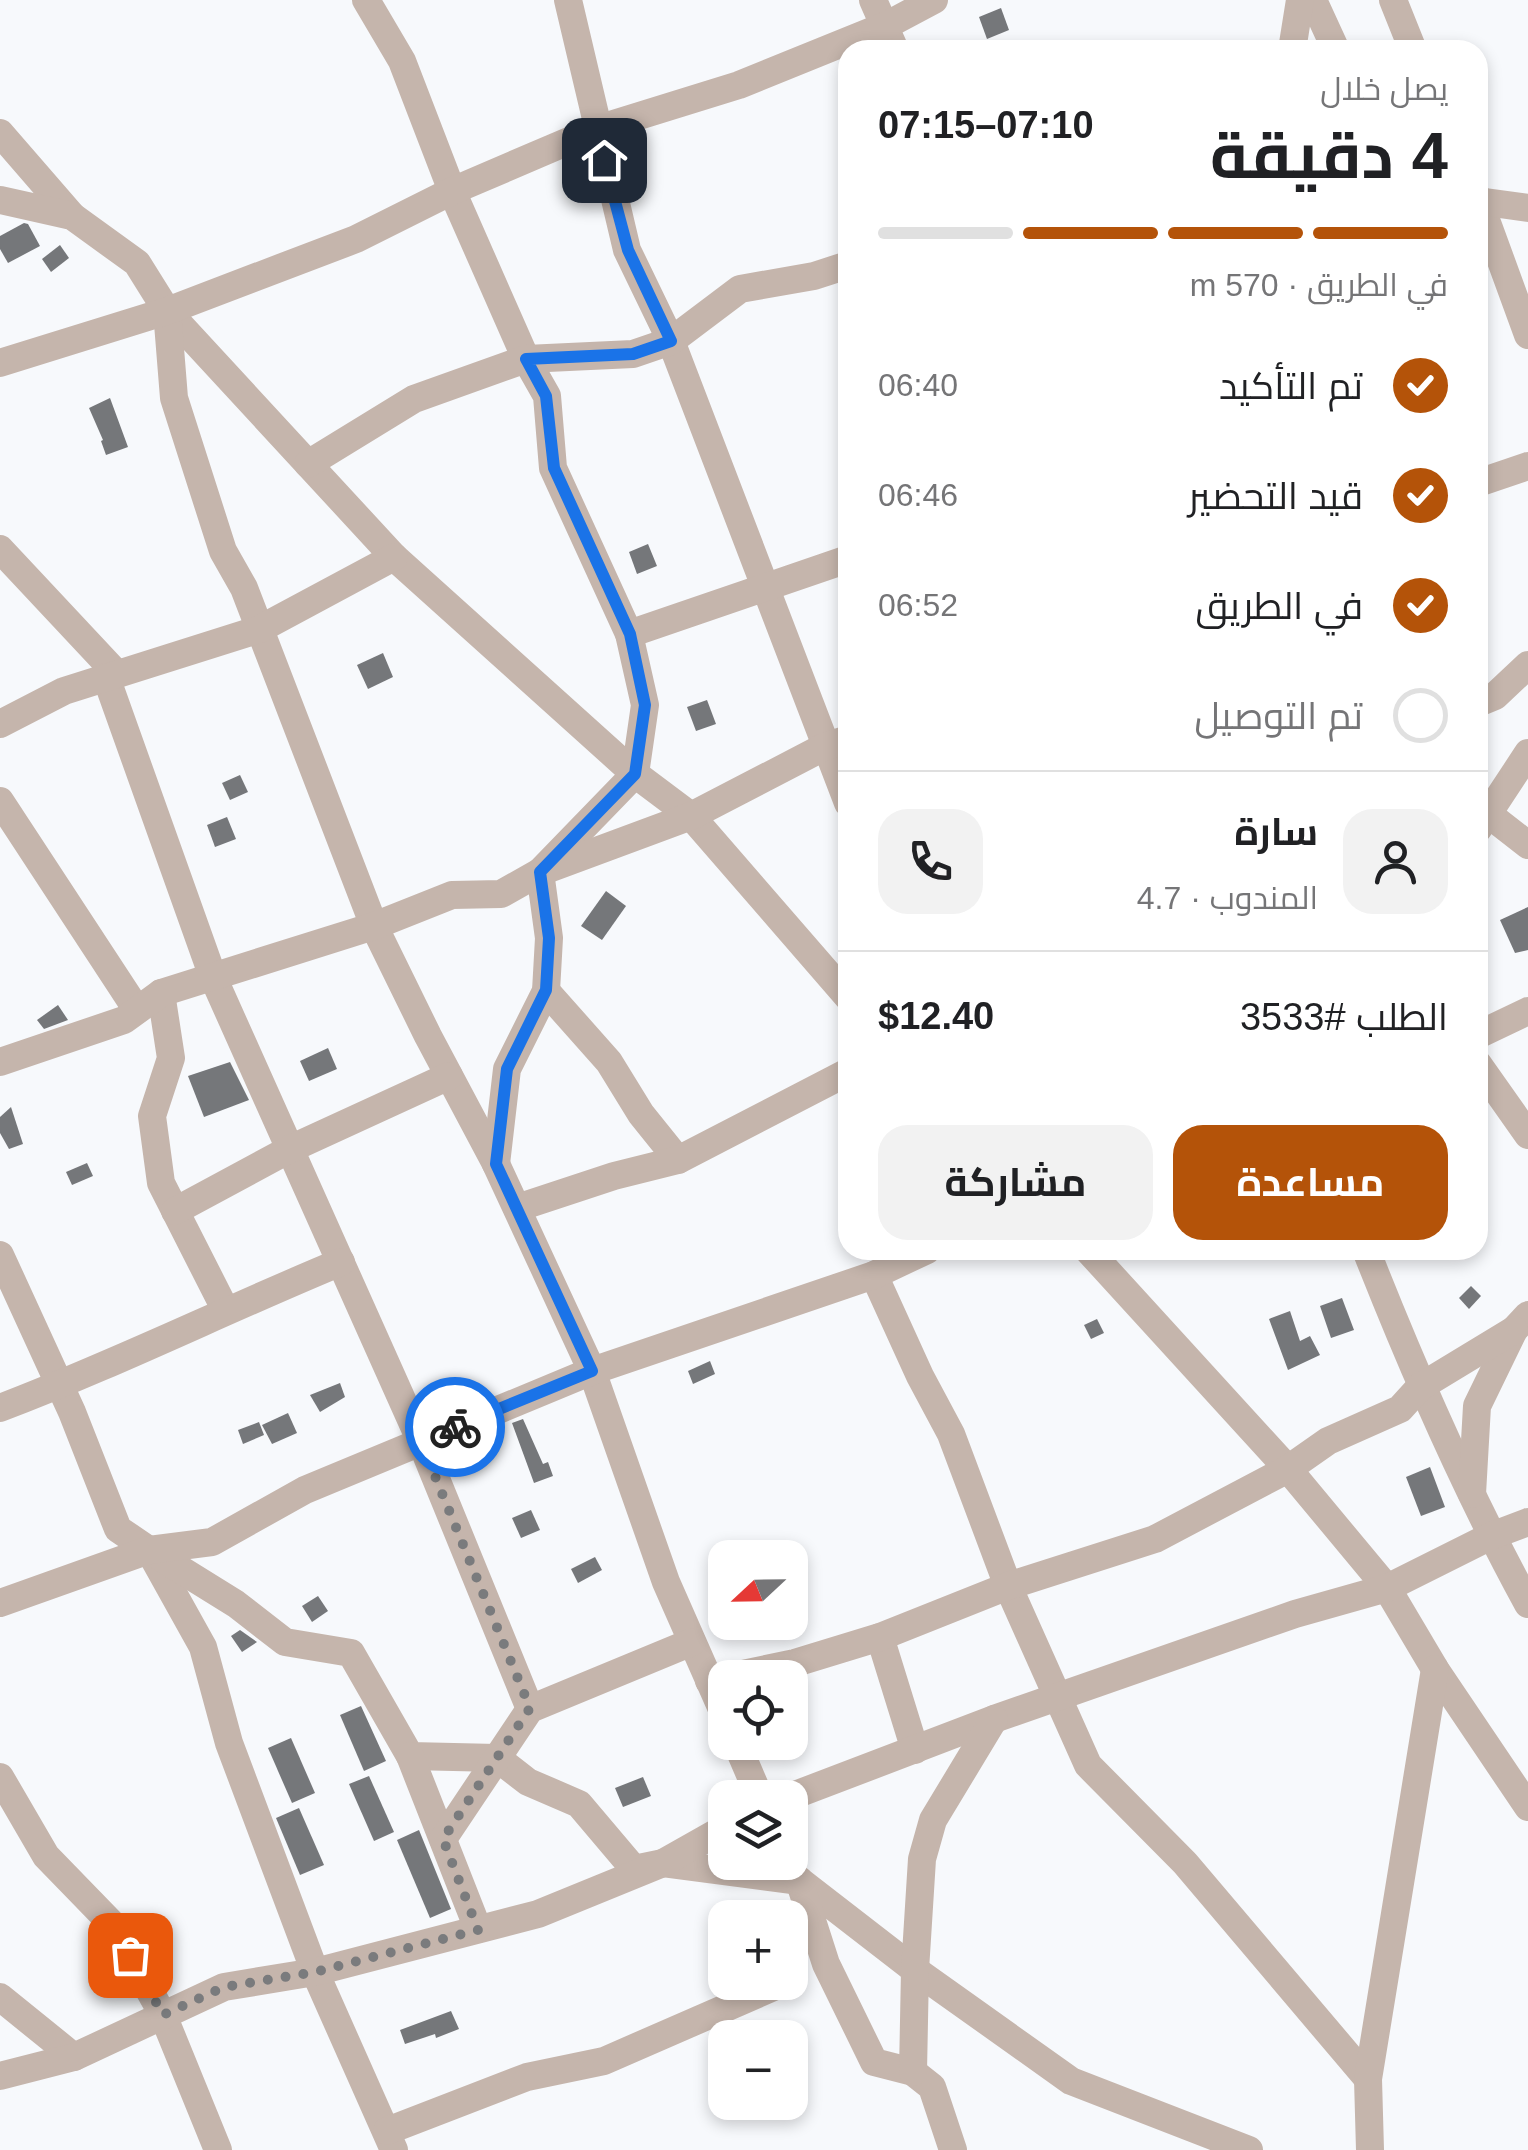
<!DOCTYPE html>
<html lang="ar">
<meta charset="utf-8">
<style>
body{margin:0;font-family:Arial,Cairo,sans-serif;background:#f2f2f2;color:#202124;direction:rtl;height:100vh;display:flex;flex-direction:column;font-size:38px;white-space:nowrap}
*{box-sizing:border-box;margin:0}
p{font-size:32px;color:#757577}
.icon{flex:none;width:55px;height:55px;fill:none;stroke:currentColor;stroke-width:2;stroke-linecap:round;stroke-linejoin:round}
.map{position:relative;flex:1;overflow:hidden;direction:ltr}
.sheet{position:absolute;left:838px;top:40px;width:650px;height:1220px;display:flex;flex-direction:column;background:#fff;border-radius:30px;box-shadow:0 5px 15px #0003;direction:rtl}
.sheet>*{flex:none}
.needle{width:65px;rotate:248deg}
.buttons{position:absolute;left:708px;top:1540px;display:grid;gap:20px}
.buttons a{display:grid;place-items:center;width:100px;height:100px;border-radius:20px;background:#fff;box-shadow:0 5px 15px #0003;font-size:50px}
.pin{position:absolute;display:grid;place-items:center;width:85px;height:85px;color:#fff;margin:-42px;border-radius:20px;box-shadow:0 5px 15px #0006}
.courier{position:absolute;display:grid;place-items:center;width:100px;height:100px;margin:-50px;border:8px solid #1a73e8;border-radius:50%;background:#fff;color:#222;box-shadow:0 2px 12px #0007}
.summary em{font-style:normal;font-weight:700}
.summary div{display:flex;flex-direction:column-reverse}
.summary{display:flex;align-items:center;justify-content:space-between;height:170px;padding:0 40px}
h1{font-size:65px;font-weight:700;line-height:75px}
.bar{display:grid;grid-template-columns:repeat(4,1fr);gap:15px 10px;align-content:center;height:120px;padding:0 40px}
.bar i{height:12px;border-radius:8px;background:#e0e0e0}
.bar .on{background:#b45309}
.bar p{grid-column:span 4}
.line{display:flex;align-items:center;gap:25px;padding:0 40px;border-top:2px solid #e0e0e0}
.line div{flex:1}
.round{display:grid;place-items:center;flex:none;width:105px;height:105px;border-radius:30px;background:#f2f2f2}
ol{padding:0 40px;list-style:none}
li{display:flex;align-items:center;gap:30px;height:110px}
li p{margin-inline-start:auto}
li .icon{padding:10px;border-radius:50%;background:#b45309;color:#fff;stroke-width:4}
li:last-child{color:#757577}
li i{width:55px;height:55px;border:5px solid #e0e0e0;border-radius:50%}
.action{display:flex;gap:20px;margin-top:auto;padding:20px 40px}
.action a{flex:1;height:115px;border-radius:30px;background:#b45309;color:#fff;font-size:40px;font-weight:700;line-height:115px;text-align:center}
.action a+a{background:#f2f2f2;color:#202124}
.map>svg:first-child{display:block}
.building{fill:#75777a}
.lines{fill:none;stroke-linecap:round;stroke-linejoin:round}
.minor{stroke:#c5b5ac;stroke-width:28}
.done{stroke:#7a7b7d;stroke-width:10;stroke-dasharray:0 18}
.route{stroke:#1a73e8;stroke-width:12}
</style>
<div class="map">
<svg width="1528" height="2150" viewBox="0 0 1528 2150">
<rect width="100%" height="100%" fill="#f7f9fc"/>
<g class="building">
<polygon points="1001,8 1009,30 987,39 979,17"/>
<polygon points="24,223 28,224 40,246 8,263 0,249 0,236"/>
<polygon points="60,245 69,258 51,272 42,259"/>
<polygon points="110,398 128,447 106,455 101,441 103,440 89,408"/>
<polygon points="648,544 657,566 637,574 629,552"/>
<polygon points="383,653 393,677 368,689 357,665"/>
<polygon points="707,700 716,724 696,731 687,707"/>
<polygon points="240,775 248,792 230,800 222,783"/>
<polygon points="227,817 236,839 215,847 207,825"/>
<polygon points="606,891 626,906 602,940 581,926"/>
<polygon points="1528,907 1528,950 1515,953 1500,920"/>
<polygon points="58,1005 68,1020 44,1029 37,1020"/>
<polygon points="328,1048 337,1069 309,1081 300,1061"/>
<polygon points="230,1062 249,1100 204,1117 188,1076"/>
<polygon points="11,1107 23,1144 9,1149 0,1133 0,1117"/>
<polygon points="87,1163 93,1176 72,1185 66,1172"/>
<polygon points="1471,1286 1481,1296 1469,1309 1459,1298"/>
<polygon points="1342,1298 1354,1330 1331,1338 1320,1306"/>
<polygon points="1290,1311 1300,1341 1310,1336 1320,1355 1288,1370 1269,1319"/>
<polygon points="1097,1319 1104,1333 1091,1339 1084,1325"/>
<polygon points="710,1361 715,1374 693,1384 688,1371"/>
<polygon points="340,1383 345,1397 320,1412 310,1395"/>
<polygon points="288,1413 297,1433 272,1444 262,1425"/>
<polygon points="523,1419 543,1464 548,1462 553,1476 534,1483 512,1423"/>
<polygon points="259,1422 264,1435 243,1444 238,1430"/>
<polygon points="1430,1467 1445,1507 1421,1516 1406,1477"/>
<polygon points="531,1510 540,1530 521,1538 512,1518"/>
<polygon points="595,1557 602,1570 578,1583 571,1569"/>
<polygon points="318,1596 328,1611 312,1622 302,1606"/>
<polygon points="240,1630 257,1642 242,1652 231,1636"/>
<polygon points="361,1706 386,1761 364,1771 340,1715"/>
<polygon points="291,1738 315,1793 292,1803 268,1748"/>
<polygon points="369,1776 394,1832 374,1841 349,1784"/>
<polygon points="643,1777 651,1796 623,1807 615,1788"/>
<polygon points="299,1808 324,1865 300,1875 276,1818"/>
<polygon points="419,1830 451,1909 430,1918 397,1840"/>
<polygon points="451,2011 459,2029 436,2038 435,2034 405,2044 400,2030"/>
</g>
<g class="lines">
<g class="minor">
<polyline points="366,0 402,61 452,191 526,359 547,396 553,468 629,634 645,705 635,774 540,872 549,938 546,991 507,1069 496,1164"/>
<polyline points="568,0 627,250 671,341 848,803"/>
<polyline points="873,0 895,50"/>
<polyline points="1313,0 1336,50"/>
<polyline points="1393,0 1413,50"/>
<polyline points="1292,50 1300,0"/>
<polyline points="0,133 72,216"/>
<polyline points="1478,198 1528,335"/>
<polyline points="0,200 72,216 137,263 167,311 394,557 635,774 691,816 848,997"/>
<polyline points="1478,201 1528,208"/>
<polyline points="167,311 174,398 223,551 244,588 374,926 428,1036 496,1164 592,1371 666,1582 725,1716"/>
<polyline points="0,363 167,311 356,239 452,191 597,129 739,85 887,25 934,0"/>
<polyline points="308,464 414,399 526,359 633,354 671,341 740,289 814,276 848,265"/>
<polyline points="1478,483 1528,466"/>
<polyline points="0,549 117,674"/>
<polyline points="629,634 848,559"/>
<polyline points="106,677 213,977 421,1442 530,1709"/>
<polyline points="1478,703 1495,696 1528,665"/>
<polyline points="0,724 64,691 260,629 394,557"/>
<polyline points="0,801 137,1010"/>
<polyline points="1478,806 1528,845"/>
<polyline points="1478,829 1528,753"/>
<polyline points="546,991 609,1062 641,1114 678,1160"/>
<polyline points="161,993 171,1058 152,1116 161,1183 225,1309"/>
<polyline points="1478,1035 1528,1011"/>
<polyline points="0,1062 124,1020 161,993 374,926 452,895 501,894 540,872 691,816 824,747 848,739"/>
<polyline points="1478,1064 1528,1135"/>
<polyline points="517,1208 614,1176 678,1160 848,1072"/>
<polyline points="175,1211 290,1149 449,1076"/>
<polyline points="1088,1250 1288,1469 1387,1588 1435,1669 1528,1807"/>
<path d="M 1366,1250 C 1414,1372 1465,1489 1528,1604"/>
<polyline points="0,1255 72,1412 118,1529 149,1550 203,1647 229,1743 315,1972 394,2150"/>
<polyline points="874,1275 920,1376 951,1434 1008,1586 1088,1765 1185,1863 1368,2079"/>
<path d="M 0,1408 C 116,1364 227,1309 341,1262"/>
<polyline points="1472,1494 1477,1406 1514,1330 1528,1315"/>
<polyline points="149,1550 236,1604 285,1642 351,1653 410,1756 497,1758 528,1782 579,1804 634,1869 663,1863 800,1881 915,1970 1071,2081 1249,2150"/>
<polyline points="0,1603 149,1550 212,1542 305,1490 592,1371 874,1275 927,1250"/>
<polyline points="880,1637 915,1750"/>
<polyline points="709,1681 795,1663 880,1637 1008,1586 1155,1539 1288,1469 1328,1441 1400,1409 1420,1387 1514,1330"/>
<polyline points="736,1742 760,1798"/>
<polyline points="410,1756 478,1929"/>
<polyline points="0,1777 46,1856 113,1925 163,2015 218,2150"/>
<polyline points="787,1798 994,1719 1295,1614 1387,1588 1491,1536 1528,1522"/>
<polyline points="443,1839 530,1709 692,1642"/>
<polyline points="799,1880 826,1964 874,2062 913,2072 932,2087 953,2150"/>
<polyline points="0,1997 74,2057"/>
<polyline points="913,2072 915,1970 922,1859 933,1820 994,1719"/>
<polyline points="0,2076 74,2057 224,1987 315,1972 538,1914 663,1863 725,1828"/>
<polyline points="387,2131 527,2077 604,2061 785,1982"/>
<polyline points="1370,2150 1368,2079 1435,1669"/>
</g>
</g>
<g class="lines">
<polyline class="done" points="130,1955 163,2015 224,1987 315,1972 478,1930 443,1839 530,1708 421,1442 455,1427"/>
<polyline class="route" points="455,1427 592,1371 496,1164 507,1069 546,990 549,938 540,872 635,774 645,705 630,634 554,468 546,396 526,359 633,354 671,341 628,250 604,160"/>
</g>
</svg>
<div class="buttons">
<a><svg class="needle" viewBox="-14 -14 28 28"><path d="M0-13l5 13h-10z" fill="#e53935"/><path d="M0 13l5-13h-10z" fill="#757577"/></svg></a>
<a><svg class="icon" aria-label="locate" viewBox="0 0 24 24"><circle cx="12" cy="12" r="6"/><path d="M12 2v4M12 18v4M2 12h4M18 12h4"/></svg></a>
<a><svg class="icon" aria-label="layers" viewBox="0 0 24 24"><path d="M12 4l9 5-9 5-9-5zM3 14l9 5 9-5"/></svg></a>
<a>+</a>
<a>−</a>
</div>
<div class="pin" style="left:130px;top:1955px;background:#ea580c"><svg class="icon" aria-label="bag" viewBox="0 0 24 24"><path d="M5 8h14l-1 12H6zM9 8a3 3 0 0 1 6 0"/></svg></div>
<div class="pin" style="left:604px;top:160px;background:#1f2937"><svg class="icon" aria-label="home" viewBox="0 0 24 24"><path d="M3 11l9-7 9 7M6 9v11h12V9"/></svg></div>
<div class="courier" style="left:455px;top:1427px"><svg class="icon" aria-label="bike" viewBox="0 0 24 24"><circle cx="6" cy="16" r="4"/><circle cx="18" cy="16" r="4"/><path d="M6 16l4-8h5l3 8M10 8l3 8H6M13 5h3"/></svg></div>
<section class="sheet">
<div class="summary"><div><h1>4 دقيقة</h1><p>يصل خلال</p></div><em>07:10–07:15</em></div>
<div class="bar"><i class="on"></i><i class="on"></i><i class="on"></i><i></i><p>في الطريق · 570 m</p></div>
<ol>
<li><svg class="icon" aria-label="check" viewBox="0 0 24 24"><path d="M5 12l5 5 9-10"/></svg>تم التأكيد<p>06:40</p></li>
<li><svg class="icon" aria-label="check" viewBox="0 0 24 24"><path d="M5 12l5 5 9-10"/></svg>قيد التحضير<p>06:46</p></li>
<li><svg class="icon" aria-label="check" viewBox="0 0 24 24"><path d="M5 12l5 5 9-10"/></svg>في الطريق<p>06:52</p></li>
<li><i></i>تم التوصيل</li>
</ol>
<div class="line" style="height:180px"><a class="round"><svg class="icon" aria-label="person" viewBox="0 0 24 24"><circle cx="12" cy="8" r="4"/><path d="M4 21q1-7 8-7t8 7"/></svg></a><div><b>سارة</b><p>المندوب · 4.7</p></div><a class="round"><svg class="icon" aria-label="phone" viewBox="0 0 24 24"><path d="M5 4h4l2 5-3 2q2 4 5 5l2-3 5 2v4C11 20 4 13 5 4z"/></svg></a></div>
<div class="line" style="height:130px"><div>الطلب #3533</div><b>$12.40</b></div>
<div class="action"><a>مساعدة</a><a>مشاركة</a></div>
</section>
</div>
